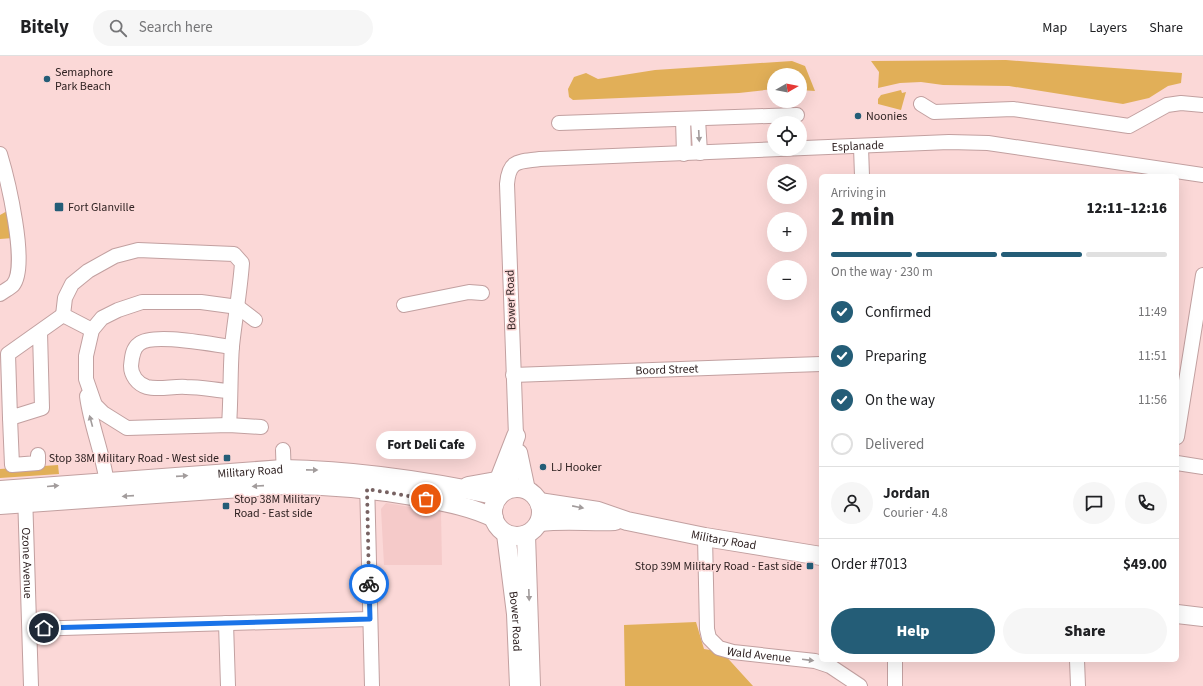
<!DOCTYPE html>
<meta charset="utf-8">
<style>
body{margin:0;font-family:"Source Sans 3",sans-serif;background:#f6f6f6;color:#202124;height:100vh;display:flex;flex-direction:column;font-size:15px;white-space:nowrap}
*{box-sizing:border-box;margin:0}
p{font-size:13px;color:#757577}
.icon{flex:none;width:22px;height:22px;fill:none;stroke:currentColor;stroke-width:2;stroke-linecap:round;stroke-linejoin:round}
.map{position:relative;flex:1;overflow:hidden}
.panel{position:absolute;left:819px;top:118px;width:360px;height:488px;display:flex;flex-direction:column;background:#fff;border-radius:6px;box-shadow:0 4px 16px #0002}
.panel>*{flex:none}
.needle{width:26px;rotate:81deg}
.fabs{position:absolute;left:767px;top:12px;display:grid;gap:8px}
.fabs a{display:grid;place-items:center;width:40px;height:40px;border-radius:50%;background:#fff;box-shadow:0 4px 16px #0002;font-size:20px}
.pin{position:absolute;display:grid;place-items:center;width:34px;height:34px;color:#fff;margin:-17px;border:2px solid #fff;border-radius:50%;box-shadow:0 1px 4px #0007}
.courier{position:absolute;display:grid;place-items:center;width:40px;height:40px;margin:-20px;border:3px solid #1a73e8;border-radius:50%;background:#fff;color:#222;box-shadow:0 1px 5px #0007}
.bubble{position:absolute;height:28px;border-radius:14px;background:#fff;box-shadow:0 4px 16px #0002;font-size:13px;font-weight:800;line-height:28px;text-align:center}
.headline em{font-style:normal;font-weight:800}
.headline div{display:flex;flex-direction:column-reverse}
.headline{display:flex;align-items:center;justify-content:space-between;height:68px;padding:0 12px}
h1{font-size:26px;font-weight:800;line-height:30px}
.bar{display:grid;grid-template-columns:repeat(4,1fr);gap:6px 4px;align-content:center;height:48px;padding:0 12px}
.bar i{height:5px;border-radius:3px;background:#e0e0e0}
.bar .active{background:#245d77}
.bar p{grid-column:span 4}
.line{display:flex;align-items:center;gap:10px;padding:0 12px;border-top:1px solid #e0e0e0}
.line div{flex:1}
.round{display:grid;place-items:center;flex:none;width:42px;height:42px;border-radius:21px;background:#f6f6f6}
ol{padding:0 12px;list-style:none}
li{display:flex;align-items:center;gap:12px;height:44px}
li p{margin-inline-start:auto}
li .icon{padding:4px;border-radius:50%;background:#245d77;color:#fff;stroke-width:4}
li:last-child{color:#757577}
li i{width:22px;height:22px;border:2px solid #e0e0e0;border-radius:50%}
.button{display:flex;gap:8px;margin-top:auto;padding:8px 12px}
.button a{flex:1;height:46px;border-radius:24px;background:#245d77;color:#fff;font-size:16px;font-weight:800;line-height:46px;text-align:center}
.button a+a{background:#f6f6f6;color:#202124}
header{display:flex;align-items:center;gap:24px;box-sizing:border-box;height:56px;padding:0 20px;background:#fff;border-bottom:1px solid #e0e0e0}
header strong{font-size:19px}
nav{display:flex;gap:22px;margin-inline-start:auto;font-size:14px}
.search{width:280px;height:36px;background:#f6f6f6;display:flex;align-items:center;gap:10px;box-sizing:border-box;padding:0 14px;border-radius:22px;color:#757577;font-size:15px}
.map>svg:first-child{display:block}
.built{fill:#f5cac9}
.green{fill:#e1af58}
.lines{fill:none;stroke-linecap:round;stroke-linejoin:round}
.minor-casing{stroke:#c2a0a0;stroke-width:16}
.major-casing{stroke:#c2a0a0;stroke-width:20}
.minor{stroke:#fff;stroke-width:14}
.major{stroke:#fff;stroke-width:18}
.oneway{fill:#a29c9c}
.done{stroke:#776262;stroke-width:4;stroke-dasharray:0 7.2}
.route{stroke:#1a73e8;stroke-width:5}
.poi-dot{fill:#245d77;stroke:#fbd8d7;stroke-width:1.5}
.labels{text-anchor:middle;dominant-baseline:central;stroke-width:3;stroke-linejoin:round;paint-order:stroke}
.poi-label{font-size:12px;fill:#302323;stroke:#fbd8d7;text-anchor:start}
.street-label{font-size:12px;fill:#302323;stroke:#fbd8d7}
</style>
<header>
<strong>Bitely</strong>
<div class="search"><svg class="icon" aria-label="search" viewBox="0 0 24 24"><circle cx="10" cy="10" r="6"/><path d="M15 15l6 6"/></svg>Search here</div>
<nav><a>Map</a><a>Layers</a><a>Share</a></nav>
</header>
<div class="map">
<svg width="1203" height="630" viewBox="0 0 1203 630">
<rect width="100%" height="100%" fill="#fbd8d7"/>
<polygon class="built" points="386,447 441,456 442,509 384,509 381,453"/>
<g class="green">
<polygon points="1006,4 1182,17 1181,27 1168,30 1149,42 1123,48 1009,30 943,29 921,26 900,27 878,32 879,16 871,5"/>
<polygon points="792,5 805,10 815,35 800,34 800,19 774,19 774,33 739,37 573,44 569,41 568,33 574,21 586,17 598,23 655,14"/>
<polygon points="901,34 902,37 906,36 901,54 878,48 878,43 881,39"/>
<polygon points="9,154 13,182 0,183 0,159"/>
<polygon points="58,409 59,418 0,422 0,413"/>
<polygon points="696,566 704,593 722,596 753,630 625,630 624,569"/>
</g>
<g class="lines">
<defs>
<g id="minor">
<polyline points="921,48 934,56 1013,53 1129,70 1167,49 1181,47 1203,49"/>
<polyline points="683,63 684,98"/>
<polyline points="698,63 700,97"/>
<polyline points="559,67 797,59"/>
<polyline points="861,91 862,120"/>
<path d="M 0,98 C 7,121 29,210 13,229 C 10,232 4,235 0,238"/>
<polyline points="404,249 469,236 482,237"/>
<polyline points="255,264 238,251 201,246 142,246 118,254 102,262 92,274 86,300 86,323 95,349 103,357 127,372 229,369 261,371"/>
<path d="M 92,274 L 63,259 L 65,242 L 72,228 L 88,215 L 115,200 L 138,194 L 234,198 L 242,207 C 240,235 235,262 232,290 C 230,316 231,343 229,369"/>
<polyline points="40,276 42,352 10,362 8,298 63,259"/>
<path id="s1" d="M 513,319 L 821,308"/>
<path d="M 229,335 C 215,334 201,331 186,331 C 174,330 158,334 147,331 C 137,328 131,319 131,310 C 132,302 132,293 139,288 C 153,276 214,289 232,291"/>
<path d="M 87,340 C 91,372 105,402 108,435"/>
<polyline points="10,362 12,409 38,407 38,399"/>
<polyline points="1177,381 1203,219"/>
<polyline points="283,394 284,422"/>
<polyline points="520,396 528,434"/>
<polyline points="1177,407 1203,411"/>
<polyline points="367,424 372,630"/>
<path id="s2" d="M 508,433 L 514,415 L 516,380 L 507,128 C 509,103 519,106 540,103 L 949,86 L 988,87 L 1203,119"/>
<path id="s3" d="M 25,438 L 31,630"/>
<path id="s4" d="M 705,481 L 707,573 L 709,582 L 719,592 L 733,596 L 815,605 L 830,610 L 860,630"/>
<polyline points="226,567 228,630"/>
<polyline points="30,573 370,563"/>
<polyline points="895,604 895,630"/>
<polyline points="1077,604 1078,630"/>
</g>
<g id="major">
<polyline points="468,430 496,425 500,421 516,380"/>
<circle cx="517" cy="456" r="24"/>
<path id="s5" d="M 0,434 L 283,413 C 356,414 428,425 499,440"/>
<path id="s6" d="M 539,446 L 598,455 L 627,465 L 705,481 L 821,500"/>
<path d="M 0,449 L 285,429 C 330,429 373,433 418,441 C 444,446 469,450 494,462"/>
<path d="M 540,466 C 565,463 590,466 615,465"/>
<path id="s7" d="M 506,478 L 516,558 L 519,630"/>
<polyline points="526,479 531,630"/>
<polyline points="1177,558 1203,561"/>
</g>
</defs>
<use href="#minor" class="minor-casing"/>
<use href="#major" class="major-casing"/>
<use href="#minor" class="minor"/>
<use href="#major" class="major"/>
</g>
<defs><path id="oneway-solid" d="M-6-.8H1V-3.2L6.5 0L1 3.2V.8H-6Z"/></defs>
<g class="oneway">
<use href="#oneway-solid" transform="translate(699 80) rotate(87)"/>
<use href="#oneway-solid" transform="translate(91 365) rotate(-105)"/>
<use href="#oneway-solid" transform="translate(312 414) rotate(1)"/>
<use href="#oneway-solid" transform="translate(182 420) rotate(-4)"/>
<use href="#oneway-solid" transform="translate(53 430) rotate(-5)"/>
<use href="#oneway-solid" transform="translate(258 430) rotate(176)"/>
<use href="#oneway-solid" transform="translate(128 440) rotate(176)"/>
<use href="#oneway-solid" transform="translate(578 451) rotate(11)"/>
<use href="#oneway-solid" transform="translate(529 539) rotate(88)"/>
<use href="#oneway-solid" transform="translate(808 604) rotate(7)"/>
</g>
<g class="lines">
<polyline class="done" points="369,528 367,433 426,443"/>
<polyline class="route" points="44,572 370,563 369,528"/>
</g>
<g class="poi-dot">
<circle cx="47" cy="23" r="4"/>
<circle cx="858" cy="60" r="4"/>
<rect x="54" y="146" width="10" height="10" rx="2"/>
<rect x="223" y="398" width="8" height="8" rx="2"/>
<circle cx="543" cy="411" r="4"/>
<rect x="222" y="446" width="8" height="8" rx="2"/>
<rect x="806" y="506" width="8" height="8" rx="2"/>
</g>
<g class="labels">
<g class="poi-label">
<text x="55" y="16">Semaphore<tspan x="55" dy="14">Park Beach</tspan></text>
<text x="866" y="60">Noonies</text>
<text x="68" y="151">Fort Glanville</text>
<text x="219" y="402" text-anchor="end">Stop 38M Military Road - West side</text>
<text x="551" y="411">LJ Hooker</text>
<text x="234" y="443">Stop 38M Military<tspan x="234" dy="14">Road - East side</tspan></text>
<text x="802" y="510" text-anchor="end">Stop 39M Military Road - East side</text>
</g>
<g class="street-label">
<text stroke="none"><textPath href="#s2" startOffset="672">Esplanade</textPath></text>
<text transform="translate(511 244) rotate(-92)">Bower Road</text>
<text stroke="none"><textPath href="#s1" startOffset="154">Boord Street</textPath></text>
<text stroke="none"><textPath href="#s5" startOffset="251">Military Road</textPath></text>
<text stroke="none"><textPath href="#s6" startOffset="189">Military Road</textPath></text>
<text stroke="none"><textPath href="#s3" startOffset="69">Ozone Avenue</textPath></text>
<text stroke="none"><textPath href="#s7" startOffset="88">Bower Road</textPath></text>
<text stroke="none"><textPath href="#s4" startOffset="156">Wald Avenue</textPath></text>
</g>
</g>
</svg>
<div class="fabs">
<a><svg class="needle" viewBox="-14 -14 28 28"><path d="M0-13l5 13h-10z" fill="#e53935"/><path d="M0 13l5-13h-10z" fill="#757577"/></svg></a>
<a><svg class="icon" aria-label="locate" viewBox="0 0 24 24"><circle cx="12" cy="12" r="6"/><path d="M12 2v4M12 18v4M2 12h4M18 12h4"/></svg></a>
<a><svg class="icon" aria-label="layers" viewBox="0 0 24 24"><path d="M12 4l9 5-9 5-9-5zM3 14l9 5 9-5"/></svg></a>
<a>+</a>
<a>−</a>
</div>
<div class="pin" style="left:426px;top:443px;background:#ea580c"><svg class="icon" aria-label="bag" viewBox="0 0 24 24"><path d="M5 8h14l-1 12H6zM9 8a3 3 0 0 1 6 0"/></svg></div>
<div class="pin" style="left:44px;top:572px;background:#1f2937"><svg class="icon" aria-label="home" viewBox="0 0 24 24"><path d="M3 11l9-7 9 7M6 9v11h12V9"/></svg></div>
<div class="courier" style="left:369px;top:528px"><svg class="icon" aria-label="bike" viewBox="0 0 24 24"><circle cx="6" cy="16" r="4"/><circle cx="18" cy="16" r="4"/><path d="M6 16l4-8h5l3 8M10 8l3 8H6M13 5h3"/></svg></div>
<div class="bubble" style="left:376px;top:375px;width:100px">Fort Deli Cafe</div>
<section class="panel">
<div class="headline"><div><h1>2 min</h1><p>Arriving in</p></div><em>12:11–12:16</em></div>
<div class="bar"><i class="active"></i><i class="active"></i><i class="active"></i><i></i><p>On the way · 230 m</p></div>
<ol>
<li><svg class="icon" aria-label="check" viewBox="0 0 24 24"><path d="M5 12l5 5 9-10"/></svg>Confirmed<p>11:49</p></li>
<li><svg class="icon" aria-label="check" viewBox="0 0 24 24"><path d="M5 12l5 5 9-10"/></svg>Preparing<p>11:51</p></li>
<li><svg class="icon" aria-label="check" viewBox="0 0 24 24"><path d="M5 12l5 5 9-10"/></svg>On the way<p>11:56</p></li>
<li><i></i>Delivered</li>
</ol>
<div class="line" style="height:72px"><a class="round"><svg class="icon" aria-label="person" viewBox="0 0 24 24"><circle cx="12" cy="8" r="4"/><path d="M4 21q1-7 8-7t8 7"/></svg></a><div><b>Jordan</b><p>Courier · 4.8</p></div><a class="round"><svg class="icon" aria-label="chat" viewBox="0 0 24 24"><path d="M4 5h16v11H9l-5 4z"/></svg></a><a class="round"><svg class="icon" aria-label="phone" viewBox="0 0 24 24"><path d="M5 4h4l2 5-3 2q2 4 5 5l2-3 5 2v4C11 20 4 13 5 4z"/></svg></a></div>
<div class="line" style="height:52px"><div>Order #7013</div><b>$49.00</b></div>
<div class="button"><a>Help</a><a>Share</a></div>
</section>
</div>
